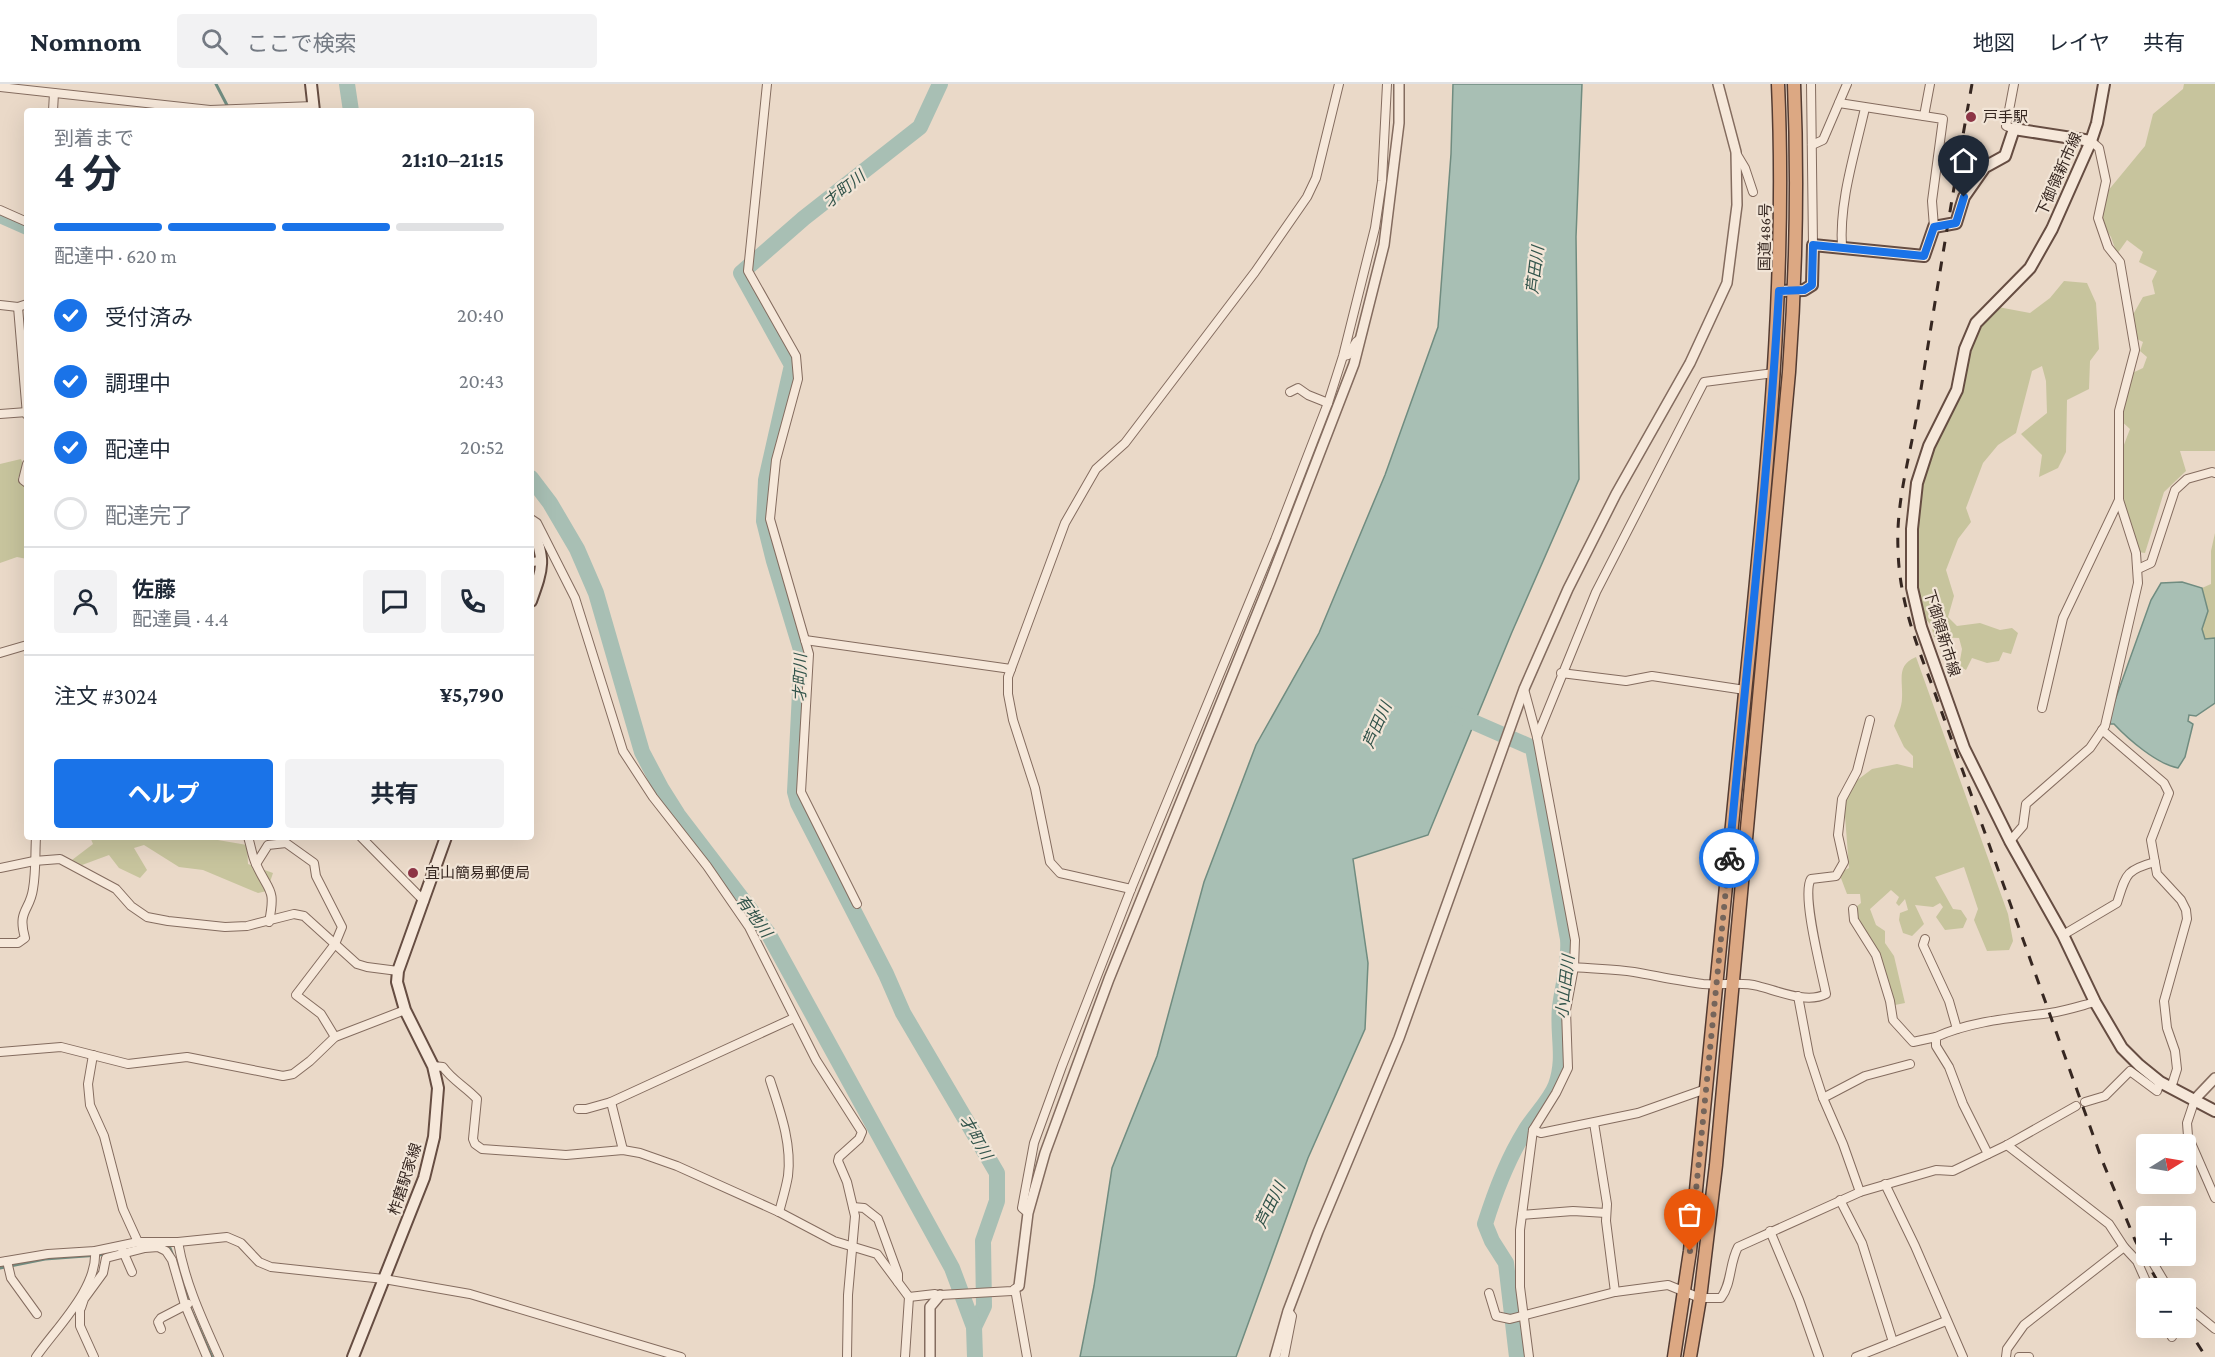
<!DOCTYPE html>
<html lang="ja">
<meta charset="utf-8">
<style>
body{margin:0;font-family:"Crimson Pro","Noto Sans JP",serif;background:#f2f2f3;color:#1f2937;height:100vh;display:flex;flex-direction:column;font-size:22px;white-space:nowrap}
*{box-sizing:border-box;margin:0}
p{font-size:20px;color:#747a83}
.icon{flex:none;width:33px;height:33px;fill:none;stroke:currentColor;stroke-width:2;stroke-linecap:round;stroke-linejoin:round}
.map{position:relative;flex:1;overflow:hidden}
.panel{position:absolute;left:24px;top:24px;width:510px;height:732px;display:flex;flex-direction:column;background:#fff;border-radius:6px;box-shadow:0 6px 24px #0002}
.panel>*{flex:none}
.needle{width:39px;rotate:79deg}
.tools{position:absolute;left:2136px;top:1050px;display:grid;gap:12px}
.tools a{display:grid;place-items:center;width:60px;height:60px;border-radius:6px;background:#fff;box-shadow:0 6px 24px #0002;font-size:30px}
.pin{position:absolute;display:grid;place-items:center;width:51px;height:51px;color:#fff;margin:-62px -26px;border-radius:50% 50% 50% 0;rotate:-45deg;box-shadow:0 0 6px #0007}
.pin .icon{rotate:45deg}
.courier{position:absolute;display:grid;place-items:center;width:60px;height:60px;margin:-30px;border:4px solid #1a73e8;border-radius:50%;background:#fff;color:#222;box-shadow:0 2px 8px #0007}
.summary em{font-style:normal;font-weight:700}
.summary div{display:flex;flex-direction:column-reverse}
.summary{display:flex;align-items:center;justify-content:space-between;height:102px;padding:0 30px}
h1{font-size:39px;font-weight:700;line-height:45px}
.bar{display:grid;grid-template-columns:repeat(4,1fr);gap:9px 6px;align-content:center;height:72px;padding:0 30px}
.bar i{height:8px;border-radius:4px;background:#e0e1e3}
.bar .active{background:#1a73e8}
.bar p{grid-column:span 4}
.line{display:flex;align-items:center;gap:15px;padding:0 30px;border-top:2px solid #e0e1e3}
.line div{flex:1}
.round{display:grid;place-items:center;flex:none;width:63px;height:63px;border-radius:6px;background:#f2f2f3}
ol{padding:0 30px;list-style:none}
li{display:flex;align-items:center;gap:18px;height:66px}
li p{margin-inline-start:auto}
li .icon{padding:6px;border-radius:50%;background:#1a73e8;color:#fff;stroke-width:4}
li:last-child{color:#747a83}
li i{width:33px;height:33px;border:3px solid #e0e1e3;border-radius:50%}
.button{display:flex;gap:12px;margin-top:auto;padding:12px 30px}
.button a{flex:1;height:69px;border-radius:6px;background:#1a73e8;color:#fff;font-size:24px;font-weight:700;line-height:69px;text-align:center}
.button a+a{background:#f2f2f3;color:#1f2937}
header{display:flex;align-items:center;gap:36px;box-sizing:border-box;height:84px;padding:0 30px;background:#fff;border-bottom:2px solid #e0e1e3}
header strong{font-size:28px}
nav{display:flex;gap:33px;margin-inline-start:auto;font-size:21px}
.search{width:420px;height:54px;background:#f2f2f3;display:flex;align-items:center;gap:15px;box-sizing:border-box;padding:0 21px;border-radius:6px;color:#747a83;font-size:22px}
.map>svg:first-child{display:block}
.green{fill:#c7c49d}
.water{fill:#a8bfb4;stroke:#708c80;stroke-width:1.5}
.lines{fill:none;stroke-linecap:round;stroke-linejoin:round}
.stream{stroke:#708c80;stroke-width:3}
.river{stroke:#a8bfb4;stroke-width:16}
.minor-casing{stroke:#846c5f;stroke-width:10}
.tertiary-casing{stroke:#846c5f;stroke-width:12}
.secondary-casing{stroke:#664d42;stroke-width:14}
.trunk-casing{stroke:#533b32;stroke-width:15}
.minor{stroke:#f6e8da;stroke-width:8}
.tertiary{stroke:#f6e8da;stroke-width:9}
.secondary{stroke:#f6e8da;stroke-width:10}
.trunk{stroke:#dca883;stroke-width:12}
.rail{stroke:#362721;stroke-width:3;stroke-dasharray:10 10;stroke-linecap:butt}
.done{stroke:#75655b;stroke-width:6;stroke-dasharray:0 10.8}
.route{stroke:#1a73e8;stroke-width:8}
.poi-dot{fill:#8d3546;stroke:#f2e5d7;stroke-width:2}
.labels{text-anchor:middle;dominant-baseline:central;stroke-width:4.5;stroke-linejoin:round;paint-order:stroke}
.poi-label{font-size:15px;fill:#362721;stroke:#f2e5d7;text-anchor:start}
.street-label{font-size:15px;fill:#362721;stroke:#f2e5d7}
.water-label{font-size:16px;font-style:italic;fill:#32544b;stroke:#f2e5d7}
</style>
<header>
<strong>Nomnom</strong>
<div class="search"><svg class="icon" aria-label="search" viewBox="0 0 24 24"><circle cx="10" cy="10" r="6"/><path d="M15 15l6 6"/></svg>ここで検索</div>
<nav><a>地図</a><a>レイヤ</a><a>共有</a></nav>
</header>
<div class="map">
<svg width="2215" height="1273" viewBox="0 0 2215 1273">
<rect width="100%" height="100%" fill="#ead9c8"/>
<g class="green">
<path d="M 2184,0 L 2215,0 L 2215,367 L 2180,367 L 2186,387 L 2164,408 L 2145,469 L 2131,467 C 2126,446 2114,422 2115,401 C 2116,381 2123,363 2130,345 L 2118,334 L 2127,314 L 2128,291 L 2143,284 L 2147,273 L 2140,267 L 2143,258 L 2131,252 L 2130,236 L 2143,213 L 2155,210 L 2152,197 L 2157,187 L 2139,178 L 2143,168 L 2127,156 L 2117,170 L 2111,153 L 2099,134 L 2107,108 L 2145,62 L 2153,30 L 2183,5 Z"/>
<polygon points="2064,197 2087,199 2096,219 2099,265 2090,277 2089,305 2067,316 2066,368 2058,384 2039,393 2042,371 2021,350 2047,329 2046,297 2042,282 2032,287 2016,349 1998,361 1983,379 1966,424 1971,438 1958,455 1946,486 1954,512 1948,533 1957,542 1980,539 2000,546 2012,544 2018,549 2011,570 2003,568 1999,577 1987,579 1972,574 1966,586 1959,582 1962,565 1959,554 1934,553 1931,541 1921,530 1917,481 1918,444 1915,430 1923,391 1958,308 1975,248 1998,223 2030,229 2050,214"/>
<polygon points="21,375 24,382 18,394 27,401 27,475 17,473 0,479 0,380"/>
<polygon points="2215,449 2215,554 2205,555 2202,545 2208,527 2202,504 2211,500 2211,467"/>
<path d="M 1916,573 L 2008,830 L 2013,857 L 2009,866 L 1987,867 L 1974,836 L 1978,825 L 1964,783 L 1935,793 L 1953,825 L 1961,826 L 1967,835 L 1963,844 L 1945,846 L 1936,833 L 1943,823 L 1940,819 L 1933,823 L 1915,821 L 1924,840 L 1912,852 L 1903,849 L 1899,836 L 1900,829 L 1908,826 L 1905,815 L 1899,822 L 1896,819 L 1899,813 L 1891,806 L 1870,825 L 1876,841 L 1885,847 L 1885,859 L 1894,872 L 1905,919 L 1895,921 L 1879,868 L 1858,838 L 1856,823 L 1861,819 L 1860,810 L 1847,810 L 1839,789 L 1849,784 L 1844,719 L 1852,700 L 1872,685 L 1897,680 L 1913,684 L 1913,672 L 1904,663 L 1894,642 C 1897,633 1902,623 1902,614 C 1903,596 1896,581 1916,573 Z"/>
<polygon points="90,753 213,753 212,755 247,761 248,780 273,789 267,807 258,809 203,786 179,783 144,761 134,764 147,786 140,794 119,784 109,771 82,781 72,776 93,760"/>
</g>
<g class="water">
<polygon points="1453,0 1582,0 1576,153 1579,395 1512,548 1428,751 1353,775 1368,879 1365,945 1308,1074 1236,1273 1080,1273 1094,1202 1112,1084 1157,972 1204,798 1256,661 1319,549 1385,391 1438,243 1451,70"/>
<path d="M 2182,498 L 2202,504 L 2208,527 L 2202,545 L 2205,555 L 2215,554 L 2215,619 L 2196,632 L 2189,631 L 2188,637 L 2193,640 L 2185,673 L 2178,684 C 2157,680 2129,656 2114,640 L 2110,640 L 2109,633 L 2151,516 L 2161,499 Z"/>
</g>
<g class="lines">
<g class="stream">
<polyline points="216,0 229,25"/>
<polyline points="162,1161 170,1164 173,1172"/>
<polyline points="0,1184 45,1175 99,1171 120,1167"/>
<polyline points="184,1204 191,1226 212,1273"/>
</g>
<g class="river">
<polyline points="347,0 351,27"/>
<polyline points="940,0 920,43 804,134 741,189 792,281 766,396 764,437 774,477 802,569 795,708 798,719 886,890 903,929 997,1089 997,1117 983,1157 984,1222 974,1243"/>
<polyline points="0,131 27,143"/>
<polyline points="531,394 550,419 577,465 596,509 642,668 661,704 678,731 768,849 952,1184 974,1243 975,1273"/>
<path d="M 1455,630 L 1533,664 L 1568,855 C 1570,878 1563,899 1560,923 C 1557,951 1566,973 1556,1001 C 1550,1017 1534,1032 1525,1047 C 1507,1076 1495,1108 1485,1140 L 1492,1157 L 1506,1179 L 1517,1273"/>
</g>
<defs>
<g id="minor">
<polyline points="767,0 748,187 796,272 798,295 776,376 770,435 809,570 801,708 857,820"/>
<polyline points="1811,0 1813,161"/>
<polyline points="0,3 210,26 314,22"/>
<polyline points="1839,19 1943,35 1932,117 1934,143"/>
<polyline points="53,27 54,9"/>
<polyline points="1924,32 1930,0"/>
<polyline points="2014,45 2006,42 2014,0"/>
<polyline points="1812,61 1823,56 1847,0"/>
<polyline points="1736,69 1745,84 1753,108"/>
<polyline points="0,126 27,138"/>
<path d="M 1842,163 C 1839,117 1855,69 1865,24"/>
<polyline points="0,221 18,223 27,220"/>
<polyline points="18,223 27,331"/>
<polyline points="1344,272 1348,271 1356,258 1360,255"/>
<polyline points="1290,308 1298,304 1308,311 1328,319"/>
<polyline points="0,330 27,328"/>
<polyline points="27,380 23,396 27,399"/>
<polyline points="531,435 537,439 575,514 623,667 653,713 707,782 749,843 816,976 862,1048 859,1055 839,1073 838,1077 847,1098 855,1132 848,1211 847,1273"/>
<polyline points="531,478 542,477"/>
<polyline points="2138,485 2151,479 2175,406 2187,395 2212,388 2215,389"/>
<polyline points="805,556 1011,585"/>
<polyline points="0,569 27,561"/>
<polyline points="1561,589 1626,597 1652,592 1745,606"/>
<polyline points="1524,605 1537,653 1575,856 1574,883 1566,926 1568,984 1556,1009 1533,1046 1520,1146 1520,1203 1529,1273"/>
<polyline points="2042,624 2063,534 2119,416"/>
<polyline points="2102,646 2164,699 2169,709 2151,756 2157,790 2181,816 2186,826 2187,835 2164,917 2167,944 2175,967 2177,985 2171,1004"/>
<polyline points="1537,653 1596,508 1704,298 1774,289"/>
<path d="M 248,753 C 251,762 252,772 256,780 C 269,809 276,803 269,838"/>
<polyline points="361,753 424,817"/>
<polyline points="2010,757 2023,742 2026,720 2090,664 2105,642 2138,499 2136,469 2119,416 2119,327 2135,266 2120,178 2108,163 2098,134 2106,97 2099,64 2091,57"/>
<polyline points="256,780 268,761 286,759 314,779 316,792 342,843 335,860 296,911 321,930 335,953"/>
<polyline points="0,784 34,777 60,775 116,805 131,822 147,833 168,837 225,843 247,842 294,830 304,832 357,880 367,883 398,887"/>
<polyline points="1131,805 1060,789 1050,778 1035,704 1013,636 1008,610 1008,593 1065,439 1096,385 1125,359 1255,188 1307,113 1316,94 1339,0"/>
<polyline points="1853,825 1854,836 1876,871 1890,917 1893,936 1913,958 1936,953"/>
<path d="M 2063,851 L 2117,819 C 2126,791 2125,786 2155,778"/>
<polyline points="1925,855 1923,861 1949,917 1957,945"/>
<path d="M 0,859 L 18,859 L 25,854 C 17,826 30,827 33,805 C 36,788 35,770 36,753"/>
<path d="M 1574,883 C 1594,885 1615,885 1634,888 C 1657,892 1680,897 1703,900 C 1722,902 1739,897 1758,902 C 1778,907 1807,920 1826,910 C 1822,889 1801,810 1811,795 L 1836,792 L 1844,778 L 1838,751 L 1842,715 L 1857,687 L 1870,636"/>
<polyline points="1798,912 1809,971 1823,1014 1843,1060 1860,1108"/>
<polyline points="0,968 61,963 128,980 187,973 283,992 293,990 310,977 335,953 405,926"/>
<polyline points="93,971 88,1000 90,1021 104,1052 123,1125 138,1158"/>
<path d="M 433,982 L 443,983 C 452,996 466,1003 477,1015 L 473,1055 L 475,1060 L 482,1065 L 566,1071 L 623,1066 L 640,1069 L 677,1082 L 779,1128 L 834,1157 L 877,1170 L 909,1213 L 905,1273"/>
<path d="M 770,996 C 780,1027 792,1059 788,1092 C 786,1104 782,1117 779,1128"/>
<polyline points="1823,1014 1865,992 1910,980"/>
<polyline points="2195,1015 2187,1039 2188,1052 2215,1114"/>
<polyline points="611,1018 623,1066"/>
<polyline points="2085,1018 2105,1012 2130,987 2157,1007 2160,998"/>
<polyline points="578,1025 586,1025 611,1018 794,934"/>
<polyline points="1594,1039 1607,1120 1606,1137 1615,1208"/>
<polyline points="1533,1046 1541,1049 1638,1029 1706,1005"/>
<polyline points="2007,1061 2109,1140 2124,1163 2137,1177 2149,1204"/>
<path d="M 1988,1070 L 1963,1020 L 1949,983 L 1936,962 L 1936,953 C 1971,937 2012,934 2050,929 C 2065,927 2080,922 2095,918"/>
<polyline points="1885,1100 1915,1162 1963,1273"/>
<polyline points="1840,1116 1862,1159 1893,1258"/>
<polyline points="853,1123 864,1124 878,1135 898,1190 898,1198"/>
<polyline points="1028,1129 1022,1124 1034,1059 1062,982 1131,805 1275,456 1328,319 1343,272 1375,144 1382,97 1387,0"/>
<polyline points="1522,1131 1573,1127 1606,1129"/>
<polyline points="1770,1147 1799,1216 1819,1273"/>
<polyline points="2146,1151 2144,1161 2146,1166"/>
<path d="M 178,1158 C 185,1199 202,1235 219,1273"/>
<polyline points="122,1165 132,1188"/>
<polyline points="2149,1172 2168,1204"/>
<polyline points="7,1177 11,1194 37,1230"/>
<polyline points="0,1178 48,1170 95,1167 138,1158 178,1158 227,1153 241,1159 259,1178 271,1183 384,1195 470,1210 681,1273"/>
<polyline points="1015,1205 1027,1273"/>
<path d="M 1489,1209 L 1496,1232 L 1510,1235 L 1615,1208 L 1668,1201 L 1700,1214 L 1721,1214 C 1732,1199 1729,1180 1738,1163 L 1860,1108 L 1936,1086 L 1953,1087 L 2007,1061 L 2076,1022"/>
<polyline points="940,1211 1012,1207 1019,1202"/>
<polyline points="909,1213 935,1210 937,1213"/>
<polyline points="2186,1221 2215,1245"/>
<polyline points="80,1222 80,1242 94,1273"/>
<polyline points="81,1224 84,1215 103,1189 106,1174 145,1164 158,1163 166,1167 172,1176 185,1221 207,1273"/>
<polyline points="2167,1244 2172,1253"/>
<polyline points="161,1245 158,1238 161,1234 188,1220"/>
<path d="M 36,1273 C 56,1244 98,1204 95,1167"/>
<polyline points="1284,1273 1292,1232 1288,1227"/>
<polyline points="1856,1273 1946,1237"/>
<polyline points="2006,1273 2007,1265 2024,1241 2124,1163"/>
<polyline points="2019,1273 2029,1273"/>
</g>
<g id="tertiary">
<polyline points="2195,1015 2215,994"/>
<polyline points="1019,1202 1028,1129 1045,1069 1109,895 1270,498 1354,280 1384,161 1399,39 1399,0"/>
<polyline points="930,1273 930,1223 940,1211"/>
<polyline points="1275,1273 1288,1227 1318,1148 1399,954 1524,605 1568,505 1616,410 1690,279 1727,199 1737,121 1736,68 1718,0"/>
</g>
<g id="secondary">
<polyline points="311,0 314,27"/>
<polyline points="2104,0 2097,39 2091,57 2052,145 2030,184 1976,239 1965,265 1957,306 1929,362 1917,399 1912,445 1912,504 1921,543 1964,664 2010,757 2063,851 2095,918 2122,964 2139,981 2160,998 2215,1027"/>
<polyline points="1779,207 1804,206 1812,201 1813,161 1924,172 1934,143 1956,139 1964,113 1985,83 2005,72 2014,45 2091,57"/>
<path d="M 531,441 C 546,475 543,484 531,517"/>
<polyline points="353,1273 424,1094 434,1053 438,1004 433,982 405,926 397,898 398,887 446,753"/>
</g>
<g id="trunk">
<path d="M 1674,1273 L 1690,1167 C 1709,978 1727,788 1746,599 C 1766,400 1787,200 1778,0"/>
<path d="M 1690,1273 L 1700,1214 L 1716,1081 L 1789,288 C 1796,192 1798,96 1794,0"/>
</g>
</defs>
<use href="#minor" class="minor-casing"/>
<use href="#tertiary" class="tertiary-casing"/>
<use href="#secondary" class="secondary-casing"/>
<use href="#trunk" class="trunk-casing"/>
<use href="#minor" class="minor"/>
<use href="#tertiary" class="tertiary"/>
<use href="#secondary" class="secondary"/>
<use href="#trunk" class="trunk"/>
<g class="rail">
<path d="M 1972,0 C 1952,112 1934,224 1916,336 C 1908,379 1896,421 1898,465 C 1899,514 1915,557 1932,601 L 2102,1076 L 2135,1156 L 2161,1204"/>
<polyline points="2186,1242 2206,1273"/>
</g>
</g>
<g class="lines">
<polyline class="done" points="1690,1167 1729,774"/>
<path class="route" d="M 1729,774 C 1746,585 1768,397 1779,207 L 1804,206 L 1812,201 L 1813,161 L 1924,172 L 1934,143 L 1956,139 L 1964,113"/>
</g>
<g class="poi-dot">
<circle cx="1971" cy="33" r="6"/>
<circle cx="413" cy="789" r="6"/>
</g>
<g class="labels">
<g class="poi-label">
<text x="1983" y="33">戸手駅</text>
<text x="425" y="789">宜山簡易郵便局</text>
</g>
<g class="street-label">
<text transform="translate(2059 90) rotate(-66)">下御領新市線</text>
<text transform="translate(1765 153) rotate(-89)">国道486号</text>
<text transform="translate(1942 549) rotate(73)">下御領新市線</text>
<text transform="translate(405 1095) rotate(-72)">柞磨駅家線</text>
</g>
<g class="water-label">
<text transform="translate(844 105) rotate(-39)">才町川</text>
<text transform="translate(1535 186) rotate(-83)">芦田川</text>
<text transform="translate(800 594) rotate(-89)">才町川</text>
<text transform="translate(1377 641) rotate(-66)">芦田川</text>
<text transform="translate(754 832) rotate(54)">有地川</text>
<text transform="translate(1565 903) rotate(-84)">小山田川</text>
<text transform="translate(976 1053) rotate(60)">才町川</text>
<text transform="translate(1270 1121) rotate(-64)">芦田川</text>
</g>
</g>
</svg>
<div class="tools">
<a><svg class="needle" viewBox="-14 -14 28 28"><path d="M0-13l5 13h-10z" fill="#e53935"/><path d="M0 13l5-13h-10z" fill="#747a83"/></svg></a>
<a>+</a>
<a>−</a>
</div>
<div class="pin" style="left:1690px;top:1167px;background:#ea580c"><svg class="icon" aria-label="bag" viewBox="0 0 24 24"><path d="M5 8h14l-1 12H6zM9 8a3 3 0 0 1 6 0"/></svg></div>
<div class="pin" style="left:1964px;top:113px;background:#1f2937"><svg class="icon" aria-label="home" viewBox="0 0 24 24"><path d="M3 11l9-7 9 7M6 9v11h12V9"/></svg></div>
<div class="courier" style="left:1729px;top:774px"><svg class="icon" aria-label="bike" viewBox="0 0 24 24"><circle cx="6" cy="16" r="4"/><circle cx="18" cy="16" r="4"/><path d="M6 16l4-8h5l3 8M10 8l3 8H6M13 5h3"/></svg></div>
<section class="panel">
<div class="summary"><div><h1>4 分</h1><p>到着まで</p></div><em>21:10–21:15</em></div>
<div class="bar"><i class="active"></i><i class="active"></i><i class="active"></i><i></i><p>配達中 · 620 m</p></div>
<ol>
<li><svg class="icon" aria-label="check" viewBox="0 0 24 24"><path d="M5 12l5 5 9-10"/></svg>受付済み<p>20:40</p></li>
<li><svg class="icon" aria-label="check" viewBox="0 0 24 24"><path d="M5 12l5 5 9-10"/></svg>調理中<p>20:43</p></li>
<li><svg class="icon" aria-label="check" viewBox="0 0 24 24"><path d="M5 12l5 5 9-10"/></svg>配達中<p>20:52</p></li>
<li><i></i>配達完了</li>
</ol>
<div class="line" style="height:108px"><a class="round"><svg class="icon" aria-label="person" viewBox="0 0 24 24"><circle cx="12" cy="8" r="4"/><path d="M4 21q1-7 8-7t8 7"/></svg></a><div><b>佐藤</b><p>配達員 · 4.4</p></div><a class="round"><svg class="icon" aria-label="chat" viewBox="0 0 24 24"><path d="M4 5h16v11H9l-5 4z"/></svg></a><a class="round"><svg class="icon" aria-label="phone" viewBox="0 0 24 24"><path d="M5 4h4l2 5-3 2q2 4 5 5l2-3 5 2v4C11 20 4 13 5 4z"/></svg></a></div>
<div class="line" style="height:78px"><div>注文 #3024</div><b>¥5,790</b></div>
<div class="button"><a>ヘルプ</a><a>共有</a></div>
</section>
</div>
